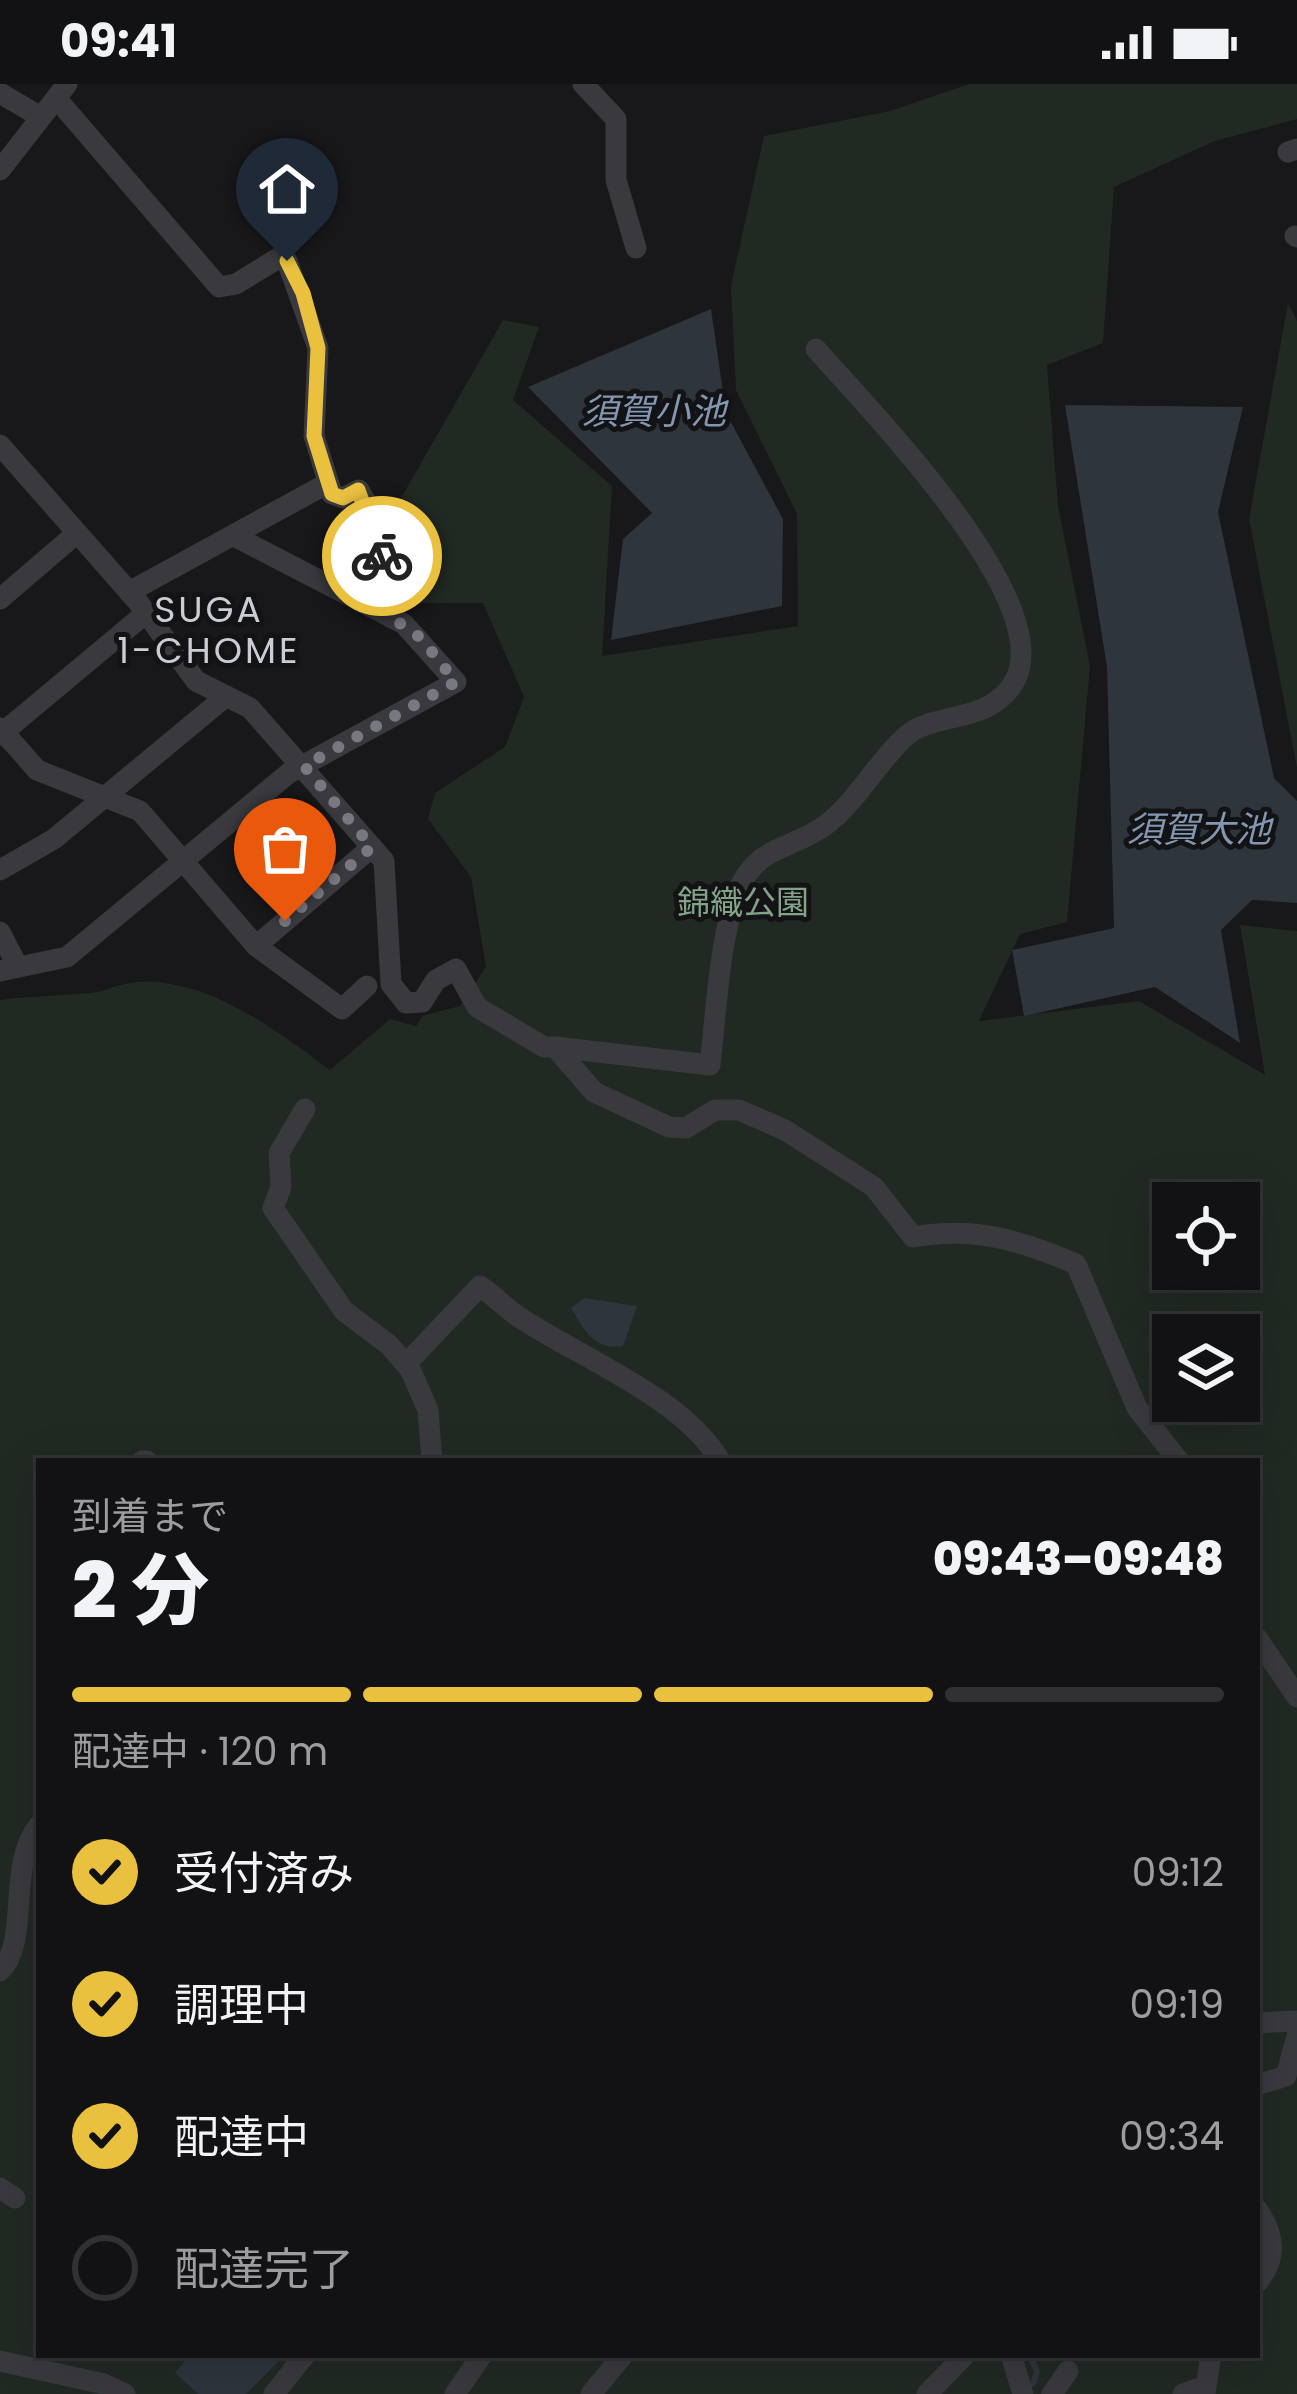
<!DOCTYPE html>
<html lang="ja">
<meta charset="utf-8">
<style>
body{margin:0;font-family:Poppins,"Noto Sans JP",sans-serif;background:#1f1f21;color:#f1f3f6;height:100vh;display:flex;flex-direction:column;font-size:45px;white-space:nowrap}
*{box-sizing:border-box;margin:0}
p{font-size:39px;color:#9c9da0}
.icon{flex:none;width:66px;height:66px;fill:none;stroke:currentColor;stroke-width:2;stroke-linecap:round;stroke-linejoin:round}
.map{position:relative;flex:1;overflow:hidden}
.drawer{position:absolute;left:36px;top:1374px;width:1224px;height:900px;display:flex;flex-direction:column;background:#121113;border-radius:0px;box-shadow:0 12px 48px #0002,0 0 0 3px #313133}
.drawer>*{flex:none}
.tools{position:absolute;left:1152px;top:1098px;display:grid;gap:24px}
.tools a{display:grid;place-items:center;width:108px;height:108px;border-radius:0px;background:#121113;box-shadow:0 12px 48px #0002,0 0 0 3px #313133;font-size:60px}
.pin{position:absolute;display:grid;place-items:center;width:102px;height:102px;color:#fff;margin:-123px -51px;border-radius:50% 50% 50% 0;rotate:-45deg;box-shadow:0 0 12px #0007}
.pin .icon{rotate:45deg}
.courier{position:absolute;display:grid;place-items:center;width:120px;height:120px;margin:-60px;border:9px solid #eac13f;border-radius:50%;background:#fff;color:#222;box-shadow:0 3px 15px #0007}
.overview em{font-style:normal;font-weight:800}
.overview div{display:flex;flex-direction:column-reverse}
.overview{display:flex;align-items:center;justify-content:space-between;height:204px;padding:0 36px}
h1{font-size:78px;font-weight:800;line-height:90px}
.bar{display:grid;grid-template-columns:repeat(4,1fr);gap:18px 12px;align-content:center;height:144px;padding:0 36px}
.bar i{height:15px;border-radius:9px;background:#313133}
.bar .on{background:#eac13f}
.bar p{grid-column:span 4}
ol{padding:0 36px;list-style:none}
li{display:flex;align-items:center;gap:36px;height:132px}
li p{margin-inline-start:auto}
li .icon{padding:12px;border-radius:50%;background:#eac13f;color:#111;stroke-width:4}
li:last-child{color:#9c9da0}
li i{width:66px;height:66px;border:6px solid #313133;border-radius:50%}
.status{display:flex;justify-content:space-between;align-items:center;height:84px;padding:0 60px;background:#121113;direction:ltr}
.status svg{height:33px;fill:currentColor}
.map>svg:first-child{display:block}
.green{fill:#212923;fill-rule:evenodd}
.water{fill:#2e353d}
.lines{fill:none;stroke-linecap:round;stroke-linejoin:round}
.stream{stroke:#2e353d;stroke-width:6}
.minor{stroke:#39393e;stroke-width:21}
.done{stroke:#777880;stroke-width:12;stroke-dasharray:0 21.6}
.route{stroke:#eac13f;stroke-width:15}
.labels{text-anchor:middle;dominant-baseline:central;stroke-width:10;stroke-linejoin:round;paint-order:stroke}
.park-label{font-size:33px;fill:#82a387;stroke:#131214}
.water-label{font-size:36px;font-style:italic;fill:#8397b2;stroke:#131214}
.neighbourhood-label{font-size:36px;letter-spacing:3px;fill:#cbcdd5;stroke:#131214}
</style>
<div class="status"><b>09:41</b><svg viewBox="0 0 49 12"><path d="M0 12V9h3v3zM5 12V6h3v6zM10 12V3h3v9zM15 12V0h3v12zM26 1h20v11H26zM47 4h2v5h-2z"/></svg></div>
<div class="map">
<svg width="1297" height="2310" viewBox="0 0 1297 2310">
<rect width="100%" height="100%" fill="#181719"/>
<g class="green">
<path d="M 969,0 L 1297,0 L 1297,35 L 1215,57 L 1114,103 L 1103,259 L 1047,281 L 1058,422 L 1090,582 L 1067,838 L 1020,850 L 979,937 L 1139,917 L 1265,991 L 1240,841 L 1297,847 L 1297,2310 L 0,2310 L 0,916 C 18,913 94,910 102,907 C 123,899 142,895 165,899 C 225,907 283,951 330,986 L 390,935 L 416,942 L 422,932 L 460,922 L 486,883 L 471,793 L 428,735 L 435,709 L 505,663 L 524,613 L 483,519 L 408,519 L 389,435 L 503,236 L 539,243 L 513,316 L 612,402 L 602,572 L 798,542 L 797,430 L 736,306 L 731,202 L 764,52 L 890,27 ZM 1173,1119 L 1239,1119 L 1239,1185 L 1173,1185 ZM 1173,1251 L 1239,1251 L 1239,1317 L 1173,1317 ZM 39,1377 L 1257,1377 L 1257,2271 L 39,2271 Z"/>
<polygon points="1288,219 1297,237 1297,684 1249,435"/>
</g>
<g class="water">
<polygon points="711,225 726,329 783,435 782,522 611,556 623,455 652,429 528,303"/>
<polygon points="1065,321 1243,323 1218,428 1274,694 1297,717 1297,819 1252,816 1221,846 1240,959 1155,903 1024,932 1012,866 1114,844 1107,583"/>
<path d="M 584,1214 L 637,1222 L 623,1262 C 594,1267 584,1245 571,1224 Z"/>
<polygon points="190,2271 285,2271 246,2310 198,2310 175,2289"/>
</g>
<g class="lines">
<polyline class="stream" points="1024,2305 1034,2298 1037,2287 1029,2271"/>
<g class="minor">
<polyline points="583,0 616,35 616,96 636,164"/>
<polyline points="0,9 39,32"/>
<polyline points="56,14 219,203 236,200 280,173 287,177 318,264 314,352 332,410 343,414 359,406 366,418 395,520 392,534"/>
<polyline points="1288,68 1297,65"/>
<polyline points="0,86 67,0"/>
<polyline points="1295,152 1297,153"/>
<path d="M 0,361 L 138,518 L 196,597 L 250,624 L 384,777 L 391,900 L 406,919 L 422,918 L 436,896 L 456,885 L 477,923 L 544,963 L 555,963 L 594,1008 L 669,1043 L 686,1044 L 715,1026 L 739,1026 L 785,1046 L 874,1103 L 913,1153 C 974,1142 1020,1156 1076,1180 L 1137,1324 L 1179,1377"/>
<polyline points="129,508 328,399"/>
<polyline points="0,515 77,449"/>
<polyline points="0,644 37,686 140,727 256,862 342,925 367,902"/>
<polyline points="0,651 146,529"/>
<polyline points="0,786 54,755 224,614"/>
<polyline points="0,848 18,883"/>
<polyline points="256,862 372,763"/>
<polyline points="0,887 67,873 289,689 456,598 404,540 236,453"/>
<path d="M 555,963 L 710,981 C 716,931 719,856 737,810 C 756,759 792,767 827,740 C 858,716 877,678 906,652 C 933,628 984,640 1011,603 C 1068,526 867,324 816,265"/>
<polyline points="305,1025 279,1069 281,1103 273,1124 344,1227 389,1261 410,1285 428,1326 432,1377"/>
<path d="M 406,1280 L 480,1202 C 493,1211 504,1222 516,1231 C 574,1271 684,1313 720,1377"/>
<polyline points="142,1377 147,1377"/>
<polyline points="1257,1554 1297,1613"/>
<path d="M 0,1887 C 31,1857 6,1782 39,1741"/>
<polyline points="1257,1939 1297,1937"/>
<polyline points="1257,2001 1286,1992 1297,1952"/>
<polyline points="0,2104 15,2114"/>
<path d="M 1257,2125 C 1275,2152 1278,2173 1257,2199"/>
<polyline points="1011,2271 1023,2310"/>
<polyline points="0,2277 104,2300 125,2310"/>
<polyline points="274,2310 305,2271"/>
<polyline points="455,2310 482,2271"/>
<polyline points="591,2310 623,2271"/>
<polyline points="927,2310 965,2271"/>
<polyline points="1052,2310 1068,2287"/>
<polyline points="1183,2310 1206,2302"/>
<polyline points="1205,2310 1211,2271"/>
</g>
</g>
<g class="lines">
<polyline class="done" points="285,837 372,763 304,682 456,598 421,554 392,534 395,520 382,472"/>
<polyline class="route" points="287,177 303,209 318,264 314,352 332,410 343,414 358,406 382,472"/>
</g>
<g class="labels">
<g class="park-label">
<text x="743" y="818">錦織公園</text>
</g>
<g class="water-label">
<text x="654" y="327">須賀小池</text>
<text x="1199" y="745">須賀大池</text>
</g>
<g class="neighbourhood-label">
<text x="209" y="525">SUGA<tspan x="209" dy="41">1-CHOME</tspan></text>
</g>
</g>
</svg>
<div class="tools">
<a><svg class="icon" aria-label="locate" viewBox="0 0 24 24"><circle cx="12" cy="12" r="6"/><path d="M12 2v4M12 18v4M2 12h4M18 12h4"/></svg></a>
<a><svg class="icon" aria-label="layers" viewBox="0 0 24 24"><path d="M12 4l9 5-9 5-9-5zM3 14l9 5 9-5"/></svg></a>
</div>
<div class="pin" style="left:285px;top:837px;background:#ea580c"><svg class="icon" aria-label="bag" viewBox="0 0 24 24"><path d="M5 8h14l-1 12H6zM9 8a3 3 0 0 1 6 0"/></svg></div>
<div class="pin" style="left:287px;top:177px;background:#1f2937"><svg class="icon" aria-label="home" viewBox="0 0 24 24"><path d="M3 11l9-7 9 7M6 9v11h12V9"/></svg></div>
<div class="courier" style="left:382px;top:472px"><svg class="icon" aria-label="bike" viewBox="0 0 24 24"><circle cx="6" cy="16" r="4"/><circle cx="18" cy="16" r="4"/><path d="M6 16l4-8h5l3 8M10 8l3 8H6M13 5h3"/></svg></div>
<section class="drawer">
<div class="overview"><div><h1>2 分</h1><p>到着まで</p></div><em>09:43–09:48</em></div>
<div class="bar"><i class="on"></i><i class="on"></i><i class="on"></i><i></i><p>配達中 · 120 m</p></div>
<ol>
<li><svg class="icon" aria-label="check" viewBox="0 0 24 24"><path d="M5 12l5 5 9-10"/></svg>受付済み<p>09:12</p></li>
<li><svg class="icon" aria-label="check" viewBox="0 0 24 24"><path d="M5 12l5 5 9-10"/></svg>調理中<p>09:19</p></li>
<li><svg class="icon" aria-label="check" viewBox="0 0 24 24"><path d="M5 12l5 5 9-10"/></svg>配達中<p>09:34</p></li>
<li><i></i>配達完了</li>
</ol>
</section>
</div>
